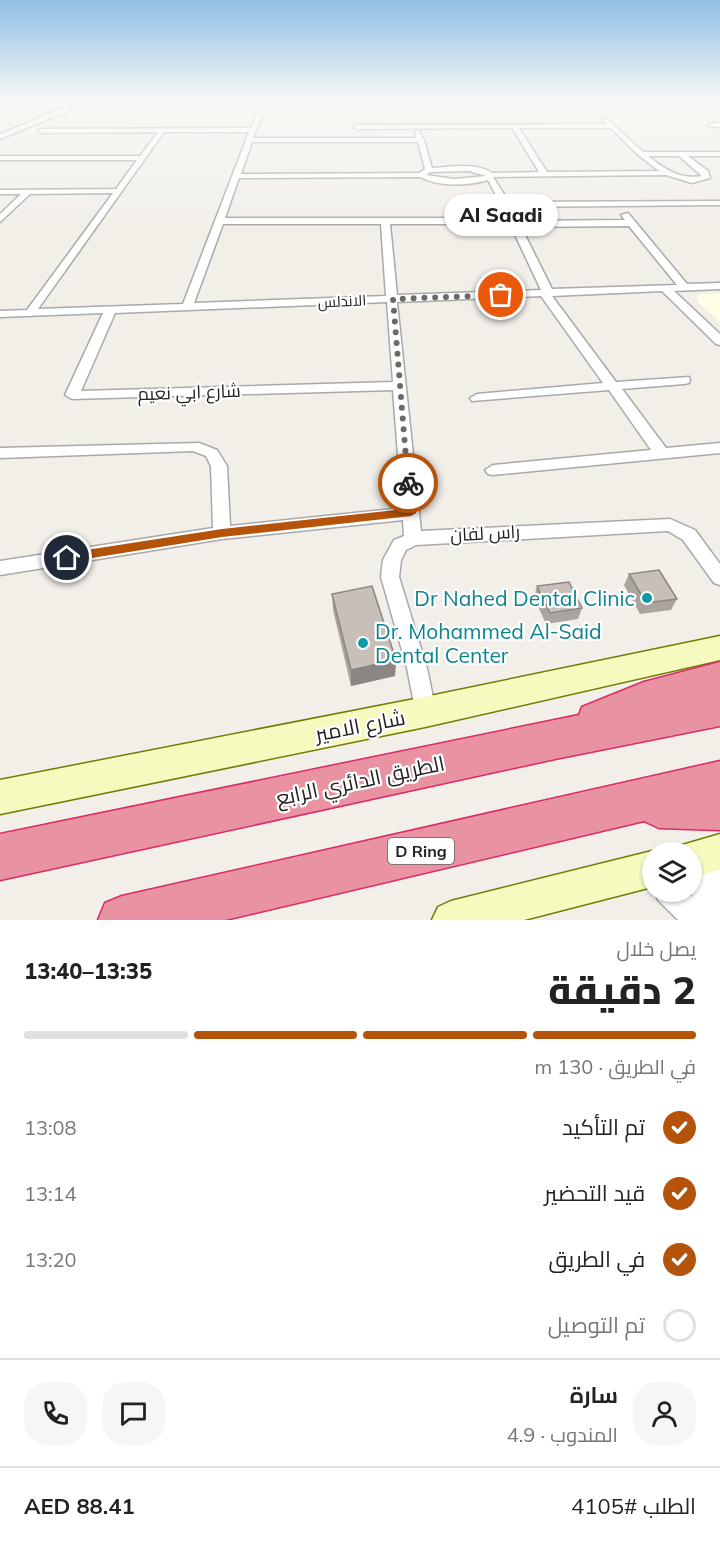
<!DOCTYPE html>
<html lang="ar">
<meta charset="utf-8">
<style>
body{margin:0;font-family:Mulish,Cairo,sans-serif;background:#f6f6f6;color:#222;direction:rtl;height:100vh;display:flex;flex-direction:column;font-size:22px;white-space:nowrap}
*{box-sizing:border-box;margin:0}
p{font-size:20px;color:#767676}
.icon{flex:none;width:33px;height:33px;fill:none;stroke:currentColor;stroke-width:2;stroke-linecap:round;stroke-linejoin:round}
.map{position:relative;height:920px;overflow:hidden;direction:ltr}
.sheet{display:flex;flex-direction:column;background:#fff;flex:1}
.sheet>*{flex:none}
.controls{position:absolute;left:642px;top:842px;display:grid;gap:12px}
.controls a{display:grid;place-items:center;width:60px;height:60px;border-radius:50%;background:#fff;box-shadow:0 2px 4px #0004;font-size:30px}
.pin{position:absolute;display:grid;place-items:center;width:51px;height:51px;color:#fff;margin:-26px;border:3px solid #fff;border-radius:50%;box-shadow:0 2px 6px #0007}
.courier{position:absolute;display:grid;place-items:center;width:60px;height:60px;margin:-30px;border:4px solid #b45309;border-radius:50%;background:#fff;color:#222;box-shadow:0 2px 8px #0007}
.bubble{position:absolute;height:42px;border-radius:21px;background:#fff;box-shadow:0 2px 4px #0004;font-size:20px;font-weight:800;line-height:42px;text-align:center;direction:rtl}
.headline em{font-style:normal;font-weight:800}
.headline div{display:flex;flex-direction:column-reverse}
.headline{display:flex;align-items:center;justify-content:space-between;height:102px;padding:0 24px}
h1{font-size:39px;font-weight:800;line-height:45px}
.bar{display:grid;grid-template-columns:repeat(4,1fr);gap:9px 6px;align-content:center;height:72px;padding:0 24px}
.bar i{height:8px;border-radius:4px;background:#e0e0e0}
.bar .selected{background:#b45309}
.bar p{grid-column:span 4}
.line{display:flex;align-items:center;gap:15px;padding:0 24px;border-top:2px solid #e0e0e0}
.line div{flex:1}
.round{display:grid;place-items:center;flex:none;width:63px;height:63px;border-radius:24px;background:#f6f6f6}
ol{padding:0 24px;list-style:none}
li{display:flex;align-items:center;gap:18px;height:66px}
li p{margin-inline-start:auto}
li .icon{padding:6px;border-radius:50%;background:#b45309;color:#fff;stroke-width:4}
li:last-child{color:#767676}
li i{width:33px;height:33px;border:3px solid #e0e0e0;border-radius:50%}
.map>svg:first-child{display:block}
.education{fill:#ffffe5}
.lines{fill:none;stroke-linecap:round;stroke-linejoin:round}
.minor-casing{stroke:#a9a9a9;stroke-width:3}
.tertiary-casing{stroke:#a9a9a9;stroke-width:3}
.secondary-casing{stroke:#707d05;stroke-width:3}
.motorway-casing{stroke:#dc2a67;stroke-width:3}
.minor{fill:#fff;fill-rule:evenodd}
.tertiary{fill:#fff;fill-rule:evenodd}
.secondary{fill:#f7fabf;fill-rule:evenodd}
.motorway{fill:#e892a2;fill-rule:evenodd}
.wall{fill:#aba49e}
.shaded-wall{fill:#8b8681}
.building{fill:#c7bfb8;stroke:#8b8681;stroke-width:1.5}
.route{fill:#b45309}
.done{stroke:#6b6a68;stroke-width:6;stroke-dasharray:0 10.8}
.culture-dot{fill:#0f9aa8;stroke:#fff;stroke-width:2}
.labels{text-anchor:middle;dominant-baseline:central;stroke-width:4.5;stroke-linejoin:round;paint-order:stroke}
.far-street-label{font-size:15px;fill:#222;stroke:#fff}
.shield{fill:#fff;stroke:#646464;stroke-width:1.5}
.shield-label{font-size:16px;font-weight:bold;fill:#222}
.street-label{font-size:18px;fill:#222;stroke:#fff}
.near-culture-label{font-size:21px;fill:#0d838f;stroke:#fff;text-anchor:end}
.near-street-label{font-size:21px;fill:#222;stroke:#fff}
</style>
<div class="map">
<svg width="720" height="920" viewBox="0 0 720 920">
<rect width="100%" height="100%" fill="#f2efe9"/>
<polygon class="education" points="720,293 720,322 697,301 698,294"/>
<g class="lines">
<defs>
<g id="minor">
<path d="M 268,103 L 720,103 L 720,107 L 269,107 L 262,115 L 253,138 L 416,138 L 415,132 L 418,130 L 424,140 L 432,168 C 450,167 476,162 492,173 L 539,172 L 512,128 L 356,129 L 353,127 L 356,125 L 607,124 L 603,120 L 606,118 L 643,152 L 720,152 L 720,156 L 688,156 L 708,171 L 710,178 L 692,183 L 666,175 L 493,177 L 509,202 L 720,201 L 720,205 L 511,207 L 518,221 L 625,220 L 621,215 L 628,213 L 687,284 L 720,283 L 720,289 L 674,291 L 720,334 L 720,345 L 716,344 L 662,291 L 552,296 L 616,382 L 689,377 L 690,380 L 689,383 L 684,384 L 622,389 L 666,448 L 720,443 L 720,453 L 493,475 L 488,474 L 485,470 L 493,465 L 651,450 L 609,390 L 472,401 L 470,398 L 477,394 L 603,383 L 541,296 L 397,302 L 421,531 L 670,519 L 695,530 L 720,564 L 720,585 L 714,583 L 683,540 L 668,531 L 416,545 L 406,550 L 401,560 L 399,577 L 427,668 L 436,712 L 433,719 L 425,722 L 417,719 L 407,668 L 381,577 L 383,560 L 394,540 L 404,536 L 403,520 L 222,539 L 0,575 L 0,561 L 213,528 L 211,466 L 206,456 L 193,451 L 0,458 L 0,448 L 199,443 L 217,450 L 227,466 L 230,526 L 402,508 L 393,390 L 72,399 L 65,395 L 103,313 L 0,317 L 0,311 L 27,310 L 113,193 L 30,194 L 0,222 L 0,214 L 21,194 L 0,194 L 0,190 L 116,189 L 137,160 L 0,160 L 0,156 L 140,156 L 158,132 L 41,133 L 38,131 L 41,129 L 251,128 L 257,113 ZM 519,128 L 611,128 L 636,153 L 659,171 L 547,172 ZM 164,132 L 249,132 L 183,304 L 38,309 ZM 252,142 L 418,142 L 425,169 L 419,173 L 241,174 ZM 648,156 L 679,156 L 702,176 C 681,180 664,169 648,156 ZM 469,171 L 486,176 L 454,179 L 426,175 L 431,172 ZM 420,177 C 439,187 467,186 488,180 L 508,218 L 225,218 L 239,178 ZM 223,224 L 381,224 L 386,296 L 194,303 ZM 390,224 L 510,224 L 541,290 L 397,295 ZM 629,226 L 677,285 L 552,289 L 521,227 ZM 387,302 L 393,382 L 81,391 L 115,313 Z"/>
<polygon points="71,105 255,105 258,107 69,108"/>
<polygon points="710,123 720,123 720,127 708,126"/>
<path d="M 715,843 L 720,845 L 720,920 L 678,920 L 658,900 L 654,891 L 686,891 L 692,897 C 693,879 698,863 706,847 Z"/>
</g>
<polygon id="tertiary" points="82,100 112,100 136,105 133,107 92,101 0,139 0,134 66,107 0,107 0,103 67,103 70,105"/>
<g id="secondary">
<polygon points="720,636 720,660 425,727 0,814 0,780 425,697"/>
<polygon points="720,834 720,870 692,877 692,852 677,852 679,846"/>
<polygon points="652,851 654,852 652,887 524,920 432,920 438,907 451,901"/>
</g>
<g id="motorway">
<polygon points="720,662 720,726 555,759 0,880 0,834 579,715 582,707 644,682"/>
<polygon points="720,761 720,830 659,828 644,821 225,920 98,920 105,903 122,896"/>
</g>
</defs>
<use href="#minor" class="minor-casing"/>
<use href="#tertiary" class="tertiary-casing"/>
<use href="#secondary" class="secondary-casing"/>
<use href="#motorway" class="motorway-casing"/>
<use href="#minor" class="minor"/>
<use href="#tertiary" class="tertiary"/>
<use href="#secondary" class="secondary"/>
<use href="#motorway" class="motorway"/>
</g>
<g class="wall">
<polygon points="629,574 677,599 671,610 640,614 624,585"/>
<polygon points="537,586 582,608 578,619 546,624 534,597"/>
<polygon points="332,594 396,660 395,676 351,686 333,610"/>
</g>
<polygon class="shaded-wall" points="396,660 395,676 351,686 351,670"/>
<g class="building">
<polygon points="659,570 677,599 646,603 629,574"/>
<polygon points="569,582 582,608 550,613 537,586"/>
<polygon points="372,586 396,660 351,670 332,594"/>
</g>
<linearGradient id="sky" x2="0" y2="1"><stop stop-color="#8fc0e4"/><stop offset="0.44" stop-color="#f9f8f5"/><stop offset="1" stop-color="#f9f8f5" stop-opacity="0"/></linearGradient>
<rect width="720" height="229" fill="url(#sky)"/>
<polygon class="route" points="408,480 413,483 416,513 411,516 222,537 67,562 61,558 67,553 222,529 405,509 403,483"/>
<g class="lines">
<polyline class="done" points="408,483 393,299 501,295"/>
</g>
<g class="culture-dot">
<circle cx="647" cy="598" r="6"/>
<circle cx="363" cy="643" r="6"/>
</g>
<g class="labels">
<g class="far-street-label">
<text transform="translate(342 301) rotate(-3)">الاندلس</text>
</g>
<rect class="shield" x="388" y="838" width="66" height="26" rx="4.5"/>
<g class="shield-label">
<text x="421" y="851">D Ring</text>
</g>
<g class="street-label">
<text transform="translate(189 392) rotate(-2)">شارع ابي نعيم</text>
<text transform="translate(485 533) rotate(-3)">راس لفان</text>
</g>
<g class="near-culture-label">
<text x="635" y="598">Dr Nahed Dental Clinic</text>
<text x="375" y="631" text-anchor="start">Dr. Mohammed Al-Said<tspan x="375" dy="24">Dental Center</tspan></text>
</g>
<g class="near-street-label">
<text transform="translate(360 725) rotate(-11)">شارع الامير</text>
<text transform="translate(360 780) rotate(-12)">الطريق الدائري الرابع</text>
</g>
</g>
</svg>
<div class="controls">
<a><svg class="icon" aria-label="layers" viewBox="0 0 24 24"><path d="M12 4l9 5-9 5-9-5zM3 14l9 5 9-5"/></svg></a>
</div>
<div class="pin" style="left:501px;top:295px;background:#ea580c"><svg class="icon" aria-label="bag" viewBox="0 0 24 24"><path d="M5 8h14l-1 12H6zM9 8a3 3 0 0 1 6 0"/></svg></div>
<div class="pin" style="left:67px;top:558px;background:#1f2937"><svg class="icon" aria-label="home" viewBox="0 0 24 24"><path d="M3 11l9-7 9 7M6 9v11h12V9"/></svg></div>
<div class="courier" style="left:408px;top:483px"><svg class="icon" aria-label="bike" viewBox="0 0 24 24"><circle cx="6" cy="16" r="4"/><circle cx="18" cy="16" r="4"/><path d="M6 16l4-8h5l3 8M10 8l3 8H6M13 5h3"/></svg></div>
<div class="bubble" style="left:444px;top:194px;width:114px">Al Saadi</div>
</div>
<section class="sheet">
<div class="headline"><div><h1>2 دقيقة</h1><p>يصل خلال</p></div><em>13:35–13:40</em></div>
<div class="bar"><i class="selected"></i><i class="selected"></i><i class="selected"></i><i></i><p>في الطريق · 130 m</p></div>
<ol>
<li><svg class="icon" aria-label="check" viewBox="0 0 24 24"><path d="M5 12l5 5 9-10"/></svg>تم التأكيد<p>13:08</p></li>
<li><svg class="icon" aria-label="check" viewBox="0 0 24 24"><path d="M5 12l5 5 9-10"/></svg>قيد التحضير<p>13:14</p></li>
<li><svg class="icon" aria-label="check" viewBox="0 0 24 24"><path d="M5 12l5 5 9-10"/></svg>في الطريق<p>13:20</p></li>
<li><i></i>تم التوصيل</li>
</ol>
<div class="line" style="height:108px"><a class="round"><svg class="icon" aria-label="person" viewBox="0 0 24 24"><circle cx="12" cy="8" r="4"/><path d="M4 21q1-7 8-7t8 7"/></svg></a><div><b>سارة</b><p>المندوب · 4.9</p></div><a class="round"><svg class="icon" aria-label="chat" viewBox="0 0 24 24"><path d="M4 5h16v11H9l-5 4z"/></svg></a><a class="round"><svg class="icon" aria-label="phone" viewBox="0 0 24 24"><path d="M5 4h4l2 5-3 2q2 4 5 5l2-3 5 2v4C11 20 4 13 5 4z"/></svg></a></div>
<div class="line" style="height:78px"><div>الطلب #4105</div><b>AED 88.41</b></div>
</section>
